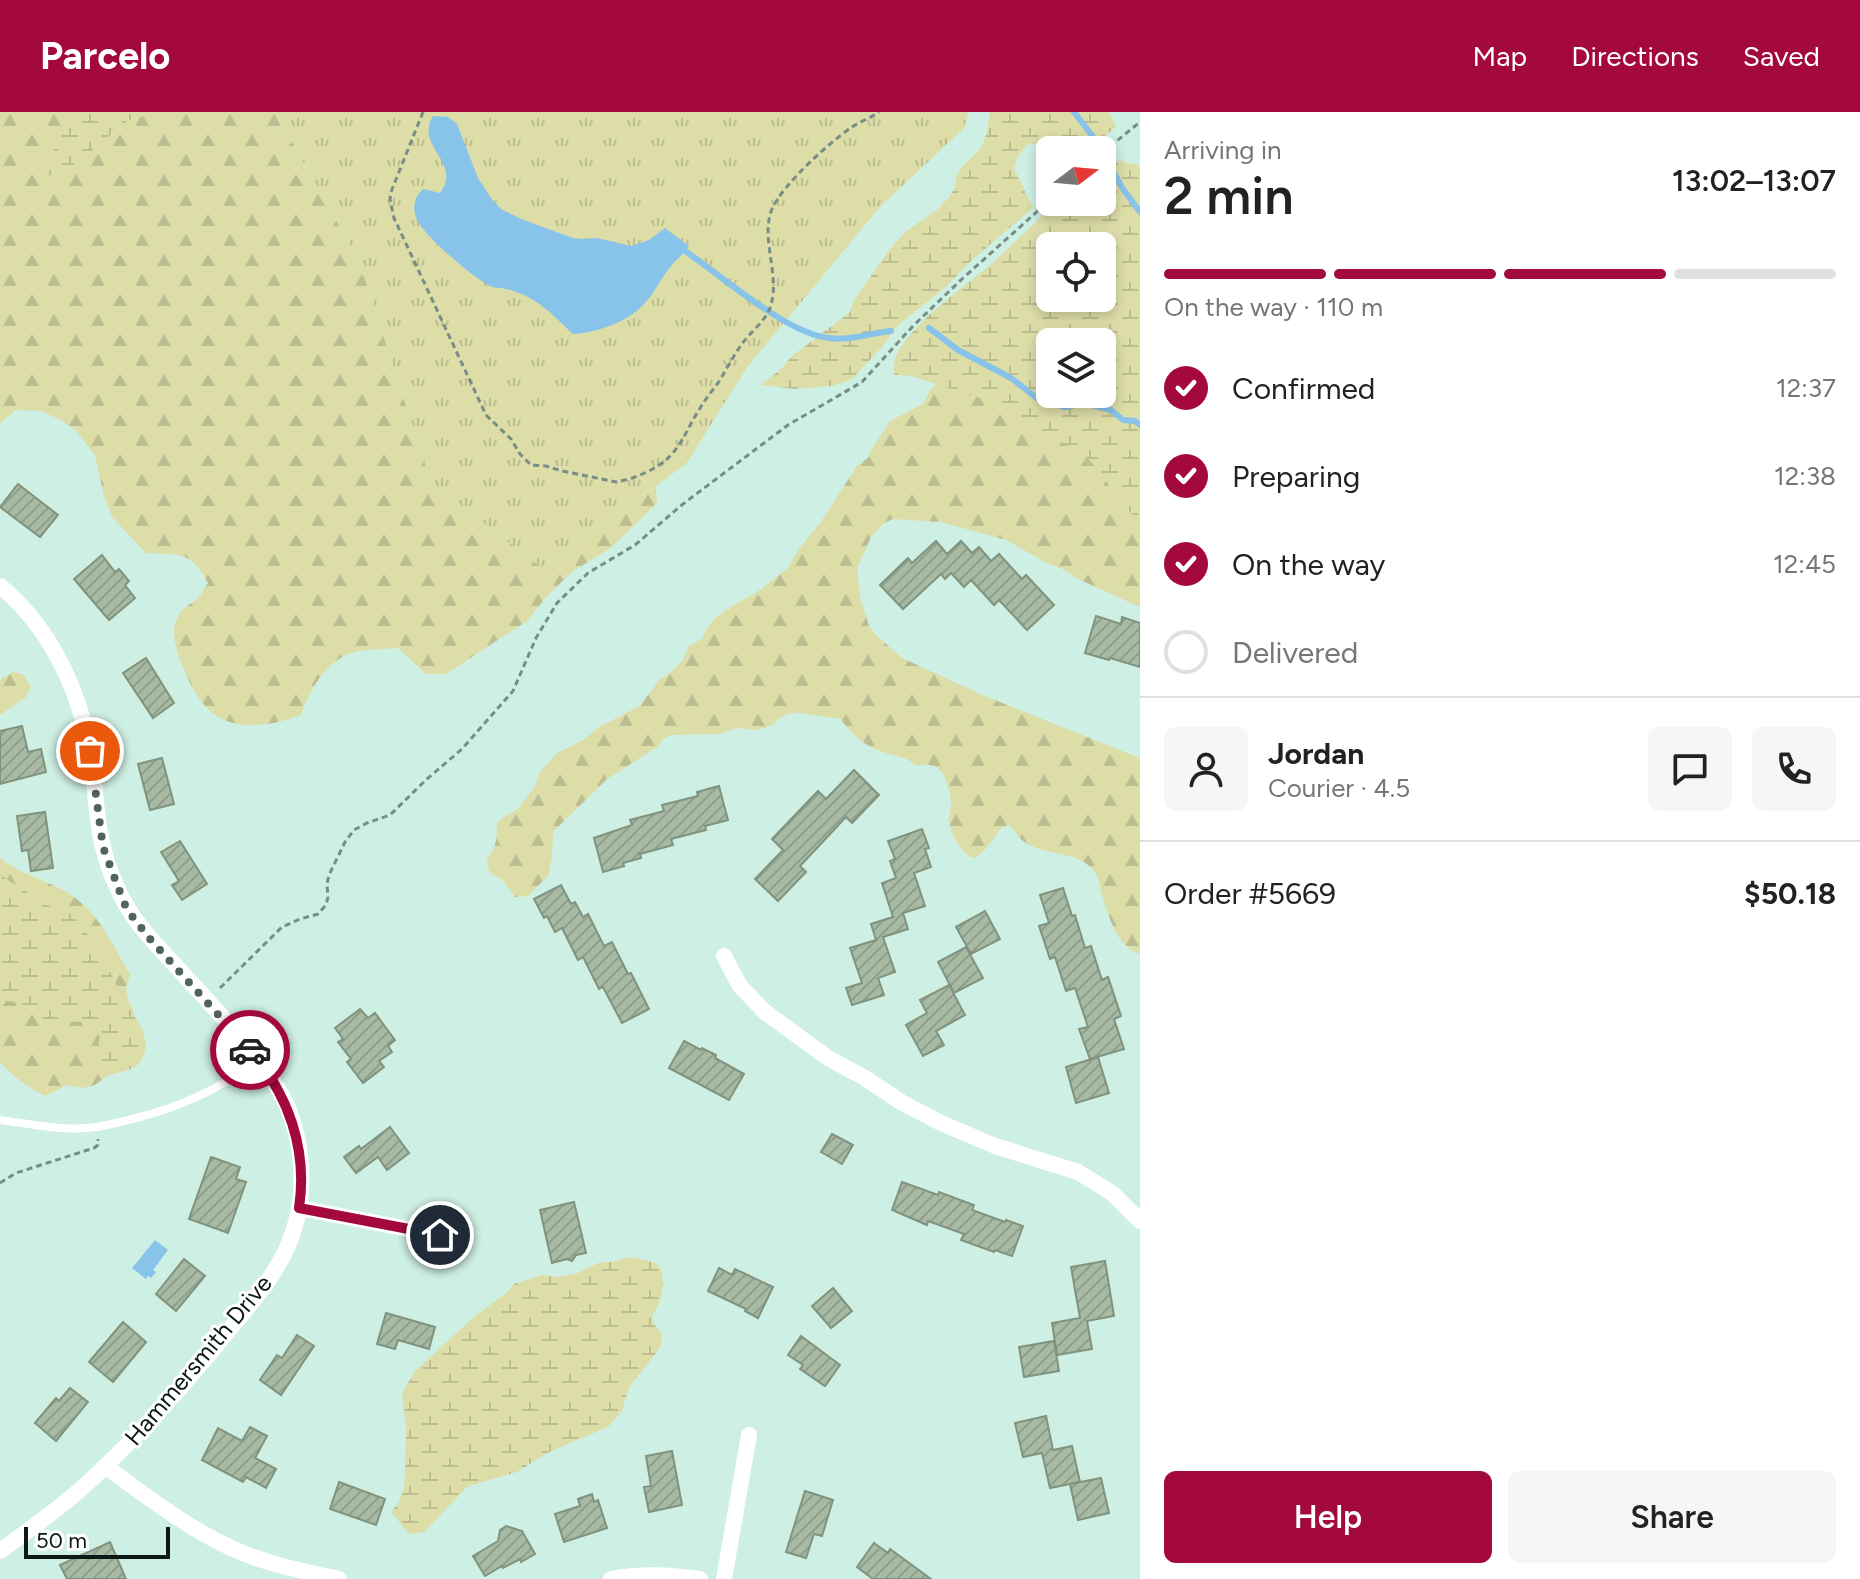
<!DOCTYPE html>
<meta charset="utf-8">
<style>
body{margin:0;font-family:Figtree,sans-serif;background:#f6f6f6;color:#222;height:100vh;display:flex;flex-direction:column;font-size:30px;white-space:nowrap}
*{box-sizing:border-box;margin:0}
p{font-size:26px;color:#767676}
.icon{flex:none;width:44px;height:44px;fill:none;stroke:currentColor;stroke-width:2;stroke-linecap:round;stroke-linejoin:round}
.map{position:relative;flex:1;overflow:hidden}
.panel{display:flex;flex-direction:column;background:#fff;width:720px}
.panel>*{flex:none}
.needle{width:52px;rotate:74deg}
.buttons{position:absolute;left:1036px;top:24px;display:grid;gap:16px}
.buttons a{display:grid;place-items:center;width:80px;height:80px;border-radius:12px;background:#fff;box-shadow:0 4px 12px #0003;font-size:40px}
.scale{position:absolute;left:24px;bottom:20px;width:146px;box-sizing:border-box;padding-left:8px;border:4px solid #0c1814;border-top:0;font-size:22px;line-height:28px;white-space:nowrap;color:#0c1814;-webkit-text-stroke:6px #fff;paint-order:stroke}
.pin{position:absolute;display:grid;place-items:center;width:68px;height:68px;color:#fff;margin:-34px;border:4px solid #fff;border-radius:50%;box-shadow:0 2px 8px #0007}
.courier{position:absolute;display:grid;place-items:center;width:80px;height:80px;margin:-40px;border:6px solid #a3083f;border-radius:50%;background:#fff;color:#222;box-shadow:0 2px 10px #0007}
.headline em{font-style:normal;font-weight:600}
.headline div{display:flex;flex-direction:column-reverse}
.headline{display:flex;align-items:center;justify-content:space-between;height:136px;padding:0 24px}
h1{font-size:52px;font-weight:600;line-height:60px}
.bar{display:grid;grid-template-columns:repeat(4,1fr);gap:12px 8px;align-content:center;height:96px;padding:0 24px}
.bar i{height:10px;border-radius:6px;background:#e0e0e0}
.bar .on{background:#a3083f}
.bar p{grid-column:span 4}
.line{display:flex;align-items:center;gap:20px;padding:0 24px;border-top:2px solid #e0e0e0}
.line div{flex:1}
.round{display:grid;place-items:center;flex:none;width:84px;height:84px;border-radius:12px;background:#f6f6f6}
ol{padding:0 24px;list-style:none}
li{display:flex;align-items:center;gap:24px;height:88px}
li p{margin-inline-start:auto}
li .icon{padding:8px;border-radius:50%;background:#a3083f;color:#fff;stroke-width:4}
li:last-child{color:#767676}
li i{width:44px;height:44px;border:4px solid #e0e0e0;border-radius:50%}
.action{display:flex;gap:16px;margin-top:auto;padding:16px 24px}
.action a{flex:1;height:92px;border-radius:12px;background:#a3083f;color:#fff;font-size:32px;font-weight:600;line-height:92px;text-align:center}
.action a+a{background:#f6f6f6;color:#222}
header{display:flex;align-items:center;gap:48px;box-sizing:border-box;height:112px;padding:0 40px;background:#a3083f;color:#fff}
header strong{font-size:38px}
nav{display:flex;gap:44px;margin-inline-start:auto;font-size:28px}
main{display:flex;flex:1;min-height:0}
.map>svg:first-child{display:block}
.grass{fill:url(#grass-tufts)}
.forest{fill:url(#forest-firs)}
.wetland{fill:url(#wetland-marsh);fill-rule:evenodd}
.water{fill:#88c3ea}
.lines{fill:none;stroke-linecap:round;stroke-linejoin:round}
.stream{stroke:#88c3ea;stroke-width:6}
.building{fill:url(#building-hatch);stroke:#81937d;stroke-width:2}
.path{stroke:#768e86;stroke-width:3;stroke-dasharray:6 4;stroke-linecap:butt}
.lane{stroke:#fff;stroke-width:8}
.street{stroke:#fff;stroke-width:16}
.done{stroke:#50635d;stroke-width:8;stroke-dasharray:0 14.4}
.route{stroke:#a3083f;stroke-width:10}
.labels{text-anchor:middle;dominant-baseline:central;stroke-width:6;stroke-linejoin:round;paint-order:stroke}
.street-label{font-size:24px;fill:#0c1814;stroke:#fff}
</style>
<header>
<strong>Parcelo</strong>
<nav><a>Map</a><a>Directions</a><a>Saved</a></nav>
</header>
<main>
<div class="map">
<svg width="1140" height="1467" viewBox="0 0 1140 1467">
<defs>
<pattern id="grass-tufts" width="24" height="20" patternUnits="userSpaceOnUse" patternTransform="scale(2)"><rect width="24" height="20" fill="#dddda8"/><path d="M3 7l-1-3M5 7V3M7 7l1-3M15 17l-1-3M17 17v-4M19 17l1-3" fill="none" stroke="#bcbd90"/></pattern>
<pattern id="forest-firs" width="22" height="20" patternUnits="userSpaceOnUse" patternTransform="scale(2)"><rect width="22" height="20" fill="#dddda8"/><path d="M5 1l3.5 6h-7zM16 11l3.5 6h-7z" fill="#bcbd90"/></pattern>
<pattern id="wetland-marsh" width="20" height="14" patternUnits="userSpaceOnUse" patternTransform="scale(2)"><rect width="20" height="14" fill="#dddda8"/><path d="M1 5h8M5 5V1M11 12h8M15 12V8" fill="none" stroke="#bcbd90"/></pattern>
<pattern id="building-hatch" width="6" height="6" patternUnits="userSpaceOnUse" patternTransform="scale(2)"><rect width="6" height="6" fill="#a7baa3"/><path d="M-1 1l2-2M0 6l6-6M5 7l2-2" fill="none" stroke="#8f9f8b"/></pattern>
</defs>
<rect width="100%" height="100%" fill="#ceefe4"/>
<polygon class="grass" points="275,0 969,0 964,16 880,95 748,254 686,352 542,456 431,371 359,149"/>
<g class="forest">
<path d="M 0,0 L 275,0 L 359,149 L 431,371 L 542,456 L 656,374 L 657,391 L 612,435 L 572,460 L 547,484 L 527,509 L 446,562 L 426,562 L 398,536 C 386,537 372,537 359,539 C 329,544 310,576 301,603 C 271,614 233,621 208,597 C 196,586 189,569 183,555 C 178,544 171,524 175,513 C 181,494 185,497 198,486 C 202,482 205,475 208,471 C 190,438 180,443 146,441 L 112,405 L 104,384 L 95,343 L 75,318 L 61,308 L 41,299 L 16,298 L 0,311 Z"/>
<path d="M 956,266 L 1140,370 L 1140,495 L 1078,467 L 1065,458 L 1045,450 L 1006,428 L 941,410 L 893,407 L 884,411 L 871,425 L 857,456 L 860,485 L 869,514 L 876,523 L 902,546 L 980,582 L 1140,646 L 1140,842 C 1115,834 1109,803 1101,780 C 1100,775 1099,767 1096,762 C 1080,736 1043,746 1022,728 C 1017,724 1014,718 1010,713 L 1001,716 C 991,729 989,737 974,746 C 961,742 949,719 949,706 C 949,701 951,697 951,693 C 951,682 946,658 934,654 C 929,652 920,653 915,653 C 906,644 897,645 886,641 C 863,633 854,625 840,606 C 817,607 788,590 773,613 L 757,618 L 737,616 L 719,622 L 671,623 L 663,627 L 657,635 L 607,667 L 553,720 L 552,746 L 548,764 L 528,784 L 515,785 C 511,780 507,773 502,768 C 492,760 488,764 487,748 C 497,735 497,725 497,710 L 519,696 L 535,674 L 540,660 L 557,641 L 583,628 L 599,615 L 640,594 L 658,569 L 671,560 L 683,548 L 689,534 L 703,526 L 705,519 L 714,507 L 732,494 L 757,480 L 788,456 L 798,438 L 820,411 L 857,354 L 869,345 L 871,338 L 890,309 L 923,292 L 932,275 L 941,270 Z"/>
<polygon points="13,560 23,562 31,575 26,585 0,603 0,570 2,566"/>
<path d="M 0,746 C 18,761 40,766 61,777 C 98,796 109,828 130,862 L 126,877 L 128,886 L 145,932 L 145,938 L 140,951 L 135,955 L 107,964 L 95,973 L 83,976 L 67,973 L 45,984 C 27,975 14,965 0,950 Z"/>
</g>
<g class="wetland">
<polygon points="69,0 171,0 134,6 126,10 81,48 53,64 45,62 46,52 59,30"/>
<path d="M 990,0 L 1109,0 L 1116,15 L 1088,38 L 1050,38 L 1050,44 L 1049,39 L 1040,33 L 1029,32 C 1021,38 1016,46 1014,56 L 1033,96 L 972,148 L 947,174 L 898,213 L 882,235 L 852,267 L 832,274 L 795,277 L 761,273 L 782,256 L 792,244 L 850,200 L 854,188 L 890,137 L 905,120 L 938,97 L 950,84 L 954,77 L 957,63 L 963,54 L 981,36 L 987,21 Z"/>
<path d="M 1120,48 L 1130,52 L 1138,52 L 1140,58 L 1140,407 L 1128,399 L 1115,385 L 1102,361 L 1083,342 L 986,288 L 911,264 L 895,263 C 882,231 967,173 989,154 C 1013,133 1034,110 1058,90 L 1102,90 L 1102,59 ZM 1050,134 L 1102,134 L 1102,186 L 1050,186 ZM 1102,230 L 1102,282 L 1050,282 L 1050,230 Z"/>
<path d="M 0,763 L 51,795 L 62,795 C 70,802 78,808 84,817 C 89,824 92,831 96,839 C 101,848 108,856 113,865 C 117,873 119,881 124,888 C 132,902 149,920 145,939 C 141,957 114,969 102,951 C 95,940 101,926 100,914 L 86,909 L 57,911 L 31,902 L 15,890 L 0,888 Z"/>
<path d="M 629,1145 C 637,1147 648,1148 655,1151 C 666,1157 663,1178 660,1188 C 655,1204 644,1204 662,1221 L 661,1233 L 651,1248 L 629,1275 L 622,1299 L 608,1315 L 549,1340 L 517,1360 L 468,1374 L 424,1420 L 409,1422 L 391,1400 L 399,1390 L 404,1376 L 405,1362 L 406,1315 L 402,1281 L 416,1258 L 474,1205 L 506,1181 L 514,1172 L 542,1163 L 558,1165 L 578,1161 L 598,1151 L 611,1150 Z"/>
</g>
<g class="water">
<path d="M 433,4 L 448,5 L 457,12 L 478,66 L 491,86 L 501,97 L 521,107 L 573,126 L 582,127 L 597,126 L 631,134 L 649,128 L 665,116 L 689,134 C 684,141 678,146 672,153 C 661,165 654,183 642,194 C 627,210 595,221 573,222 C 560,210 549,198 535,189 C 527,184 516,179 506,177 C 500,175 495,177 488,173 C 473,165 421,122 416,105 C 412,94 415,85 423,77 L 440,81 C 463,51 414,34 433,4 Z"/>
<polygon points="155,1128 168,1138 153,1158 156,1160 151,1166 148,1164 146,1167 132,1156"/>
</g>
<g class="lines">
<g class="stream">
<polyline points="1074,0 1097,30"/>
<polyline points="1108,51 1123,77 1140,100"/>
<path d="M 685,139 C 722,164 787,222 829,226 C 849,229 871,221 891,219"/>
<polyline points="929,216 958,238 1011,266 1038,287 1065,295 1085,291 1111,298 1123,308 1135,309 1140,313"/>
</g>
</g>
<g class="building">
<polygon points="18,372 58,403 40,425 0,395"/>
<polygon points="936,429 947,442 961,429 972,441 979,435 991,449 999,442 1022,467 1026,463 1054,493 1027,518 999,488 994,493 971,468 964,475 951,461 945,467 941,462 903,497 880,473 908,446 912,451"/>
<polygon points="102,443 115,460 119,457 129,469 125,473 135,486 109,508 74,467"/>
<polygon points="1096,504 1121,512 1122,505 1140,511 1140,555 1110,546 1109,548 1085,541"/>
<polygon points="146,546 174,591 153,606 123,561"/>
<polygon points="22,614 28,640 41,637 46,660 0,672 0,619"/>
<polygon points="162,646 174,692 150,698 138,652"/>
<polygon points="854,658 879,683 852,711 846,705 800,754 806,760 778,789 755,767 783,738 772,727 818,679 826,687"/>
<polygon points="719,674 728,708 705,714 706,718 671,727 673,733 640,742 641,746 623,751 624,754 603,760 594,726 632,713 630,708 664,699 662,693 698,684 697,680"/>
<polygon points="45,700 53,756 31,759 28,738 22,739 17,704"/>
<polygon points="922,717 929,736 925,737 931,755 914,761 925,794 903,801 908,817 883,825 895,860 878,866 884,883 852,893 846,876 862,871 850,836 876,828 871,812 893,805 882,771 896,766 890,749 895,747 888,729"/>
<polygon points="180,729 207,772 182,788 172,773 179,769 161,740"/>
<polygon points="561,773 571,792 575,790 583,805 588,802 604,834 612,830 628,862 631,861 649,897 622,911 603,875 599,877 583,845 578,848 562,816 555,820 547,804 544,806 534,787"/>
<polygon points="1063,776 1072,804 1075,803 1085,836 1091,834 1102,868 1108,865 1121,904 1114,907 1124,937 1090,947 1079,917 1088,915 1075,876 1066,879 1055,845 1050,847 1039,814 1049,811 1040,783"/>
<polygon points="985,799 1000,827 971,842 956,815"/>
<polygon points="966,835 983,866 954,881 938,850"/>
<polygon points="949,873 965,903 936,919 944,933 923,944 906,913 927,901 920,888"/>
<polygon points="360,897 368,906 375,901 395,928 388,934 392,940 379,949 384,955 363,971 347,950 351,947 338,930 343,927 335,916"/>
<polygon points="684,929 701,938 702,936 716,943 715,946 744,962 729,988 669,956"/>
<polygon points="1098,945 1109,981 1076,991 1066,955"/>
<polygon points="390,1015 409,1041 387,1058 378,1045 356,1061 344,1045 359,1034 361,1037"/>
<polygon points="832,1022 853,1033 842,1052 821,1040"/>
<polygon points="211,1045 240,1055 236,1067 246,1070 228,1121 189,1107"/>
<polygon points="902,1070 938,1083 939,1080 974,1093 972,1098 1005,1110 1006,1108 1023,1114 1012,1144 995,1138 994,1140 961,1128 964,1122 928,1109 927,1113 892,1098"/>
<polygon points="574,1090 586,1141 576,1143 572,1149 567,1147 552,1151 540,1098"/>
<polygon points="184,1147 205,1164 176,1199 156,1182"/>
<polygon points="1105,1149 1114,1204 1087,1209 1092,1237 1057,1243 1052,1211 1080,1206 1071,1155"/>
<polygon points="719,1156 732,1163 735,1157 773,1175 758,1206 745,1199 746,1197 708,1179"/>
<polygon points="833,1176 852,1199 831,1216 812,1194"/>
<polygon points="386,1201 435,1215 429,1237 398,1228 395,1237 377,1232"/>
<polygon points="123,1210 146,1230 113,1270 89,1250"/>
<polygon points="297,1223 314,1234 281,1283 260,1268 277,1243 282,1246"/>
<polygon points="801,1224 840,1253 825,1274 800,1257 803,1253 788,1243"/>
<polygon points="1054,1229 1059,1259 1024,1265 1019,1235"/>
<polygon points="70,1276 88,1290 56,1329 35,1311 56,1286 59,1289"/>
<polygon points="1046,1304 1053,1338 1072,1334 1080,1370 1050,1376 1042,1341 1023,1345 1015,1311"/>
<polygon points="250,1315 267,1324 255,1346 276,1357 266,1376 246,1365 243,1370 202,1348 218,1316 242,1329"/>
<polygon points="672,1339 682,1393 649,1400 644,1375 651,1374 646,1344"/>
<polygon points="1101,1366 1109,1401 1078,1408 1070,1372"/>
<polygon points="339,1370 385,1387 376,1413 330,1397"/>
<polygon points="805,1379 833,1388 822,1424 814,1422 806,1446 786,1440"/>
<polygon points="592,1382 594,1390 598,1388 607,1416 564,1430 555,1402 580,1394 578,1387"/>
<polygon points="506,1414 522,1419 535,1442 521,1450 520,1447 503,1456 502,1454 485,1464 473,1444 498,1429 500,1418"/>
<polygon points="110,1430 126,1467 67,1467 60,1453"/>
<polygon points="874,1431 888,1441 890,1437 931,1467 873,1467 857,1455"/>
</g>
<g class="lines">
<g class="path">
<path d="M 423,0 L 391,80 L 390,87 L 394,106 L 486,303 L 511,327 L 520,342 L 531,353 L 546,354 L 562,359 L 616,370 C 634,367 658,357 670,344 C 683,331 689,313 699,298 C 705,287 713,278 720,268 C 727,256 734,243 742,232 C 751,219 767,208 771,193 C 780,162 760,126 772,97 C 783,72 830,30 852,15 C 861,9 871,6 879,0"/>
<polyline points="1102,41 1140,10"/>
<polyline points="220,876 282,815 300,807 318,802 326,793 328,785 327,772 329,763 345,730 354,718 367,711 390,703 427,667 462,637 513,579 536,526 557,491 588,461 635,433 683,392 788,313 862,270 913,214 962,167 1050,88"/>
<polyline points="0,1071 16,1061 94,1036 98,1033 98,1027"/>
</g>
<path class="lane" d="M 0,1008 C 29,1012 58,1018 87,1016 C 104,1015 120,1010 136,1006 C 182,995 221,976 259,948"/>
<g class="street">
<path d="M 0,474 C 50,515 79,577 90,640 C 96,671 95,704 103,735 C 106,749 111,762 117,775 C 129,805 152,828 174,852 C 210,892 250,931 278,977 C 302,1016 308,1073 294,1117 C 283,1155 254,1188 229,1218 C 188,1269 143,1319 95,1364 C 67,1391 32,1416 0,1439"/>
<polyline points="724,844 740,874 765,900 828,946 865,966 901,990 941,1011 995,1034 1078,1060 1112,1081 1140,1109"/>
<polyline points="299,1096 440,1123"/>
<path d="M 105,1354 C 146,1384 186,1415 231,1436 C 266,1452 302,1459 339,1467"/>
<path d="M 611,1467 C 641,1461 669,1463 700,1467"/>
<polyline points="724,1467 749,1323"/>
</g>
</g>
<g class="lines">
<polyline class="done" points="90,639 103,735 124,791 132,804 150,827 250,938"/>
<path class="route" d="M 250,938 C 288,982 308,1037 299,1096 L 440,1123"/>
</g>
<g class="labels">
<g class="street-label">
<text transform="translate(198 1248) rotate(-50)">Hammersmith Drive</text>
</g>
</g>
</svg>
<div class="buttons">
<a><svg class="needle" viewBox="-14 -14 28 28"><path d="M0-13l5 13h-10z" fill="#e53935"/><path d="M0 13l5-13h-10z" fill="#767676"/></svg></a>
<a><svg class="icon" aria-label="locate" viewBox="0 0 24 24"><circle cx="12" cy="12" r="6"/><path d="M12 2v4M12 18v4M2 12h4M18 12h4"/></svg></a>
<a><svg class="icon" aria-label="layers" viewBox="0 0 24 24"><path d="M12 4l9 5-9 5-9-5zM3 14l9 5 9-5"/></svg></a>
</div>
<div class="scale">50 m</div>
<div class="pin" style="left:90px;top:639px;background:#ea580c"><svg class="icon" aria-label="bag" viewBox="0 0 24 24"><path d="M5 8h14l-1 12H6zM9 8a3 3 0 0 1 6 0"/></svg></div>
<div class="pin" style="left:440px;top:1123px;background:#1f2937"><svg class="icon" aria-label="home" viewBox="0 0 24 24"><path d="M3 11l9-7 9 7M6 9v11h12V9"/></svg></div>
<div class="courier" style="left:250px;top:938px"><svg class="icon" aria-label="car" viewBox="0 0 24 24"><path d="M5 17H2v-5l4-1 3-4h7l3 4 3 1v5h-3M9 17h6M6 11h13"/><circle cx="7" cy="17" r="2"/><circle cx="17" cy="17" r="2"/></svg></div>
</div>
<section class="panel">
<div class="headline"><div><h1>2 min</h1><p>Arriving in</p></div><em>13:02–13:07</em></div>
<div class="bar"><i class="on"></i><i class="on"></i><i class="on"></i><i></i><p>On the way · 110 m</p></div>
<ol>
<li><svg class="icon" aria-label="check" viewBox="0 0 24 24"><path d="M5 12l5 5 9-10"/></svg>Confirmed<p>12:37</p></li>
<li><svg class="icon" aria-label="check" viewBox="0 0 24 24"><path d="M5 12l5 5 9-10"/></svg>Preparing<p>12:38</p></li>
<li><svg class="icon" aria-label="check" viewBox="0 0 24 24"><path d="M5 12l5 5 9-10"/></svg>On the way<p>12:45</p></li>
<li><i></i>Delivered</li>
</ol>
<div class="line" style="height:144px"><a class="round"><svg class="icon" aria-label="person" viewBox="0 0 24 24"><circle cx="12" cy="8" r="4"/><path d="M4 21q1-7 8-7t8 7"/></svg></a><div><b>Jordan</b><p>Courier · 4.5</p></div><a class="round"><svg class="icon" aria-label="chat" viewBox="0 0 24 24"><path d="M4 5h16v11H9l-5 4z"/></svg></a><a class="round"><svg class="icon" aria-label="phone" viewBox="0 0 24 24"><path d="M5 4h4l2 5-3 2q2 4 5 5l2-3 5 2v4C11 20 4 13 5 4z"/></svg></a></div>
<div class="line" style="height:104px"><div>Order #5669</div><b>$50.18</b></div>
<div class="action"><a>Help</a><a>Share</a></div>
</section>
</main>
